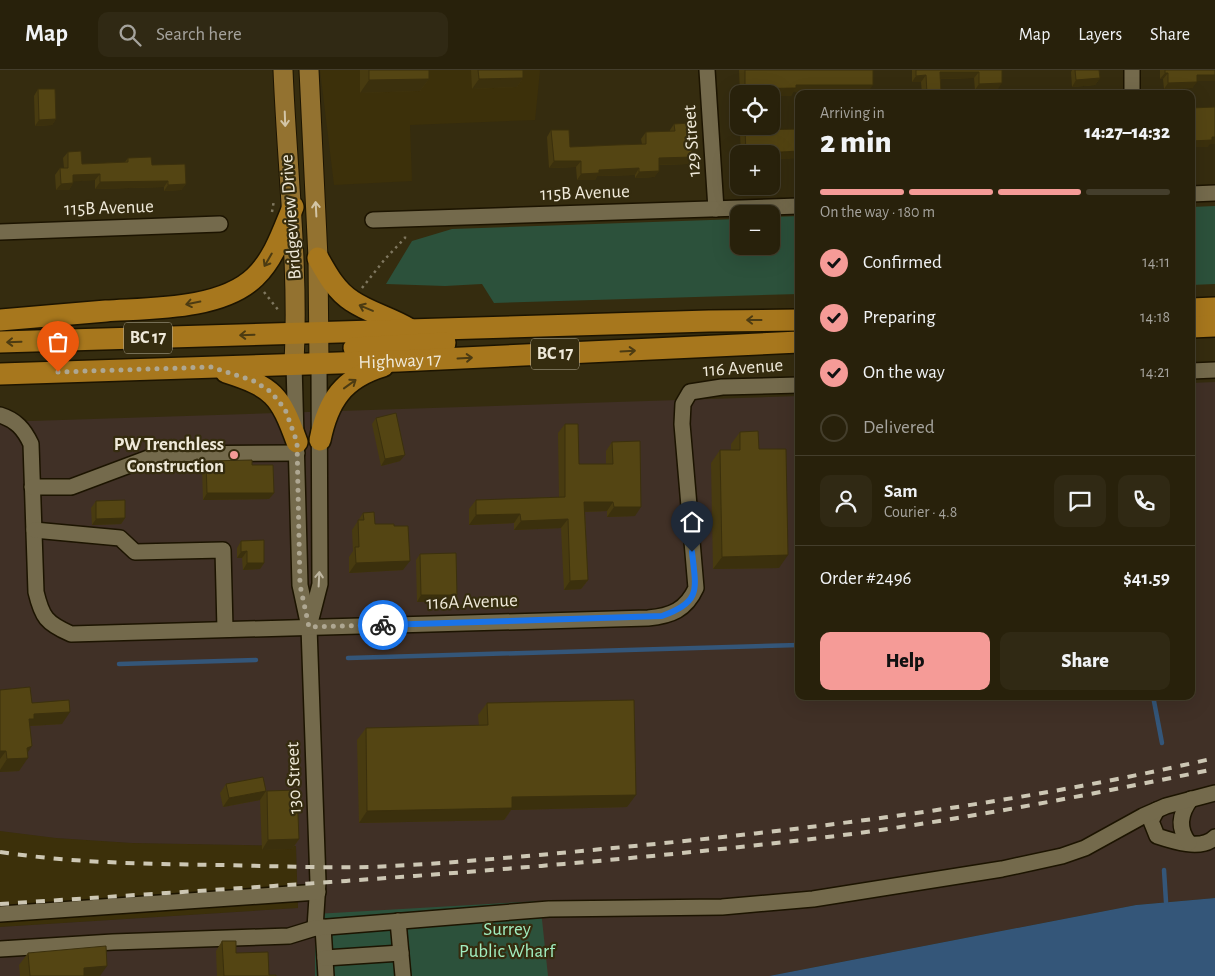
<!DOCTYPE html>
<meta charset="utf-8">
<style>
body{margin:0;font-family:"Alegreya Sans",sans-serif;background:#302914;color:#f1f3f6;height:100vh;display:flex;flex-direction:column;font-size:19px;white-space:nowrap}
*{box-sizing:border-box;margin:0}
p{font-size:16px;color:#a5a39d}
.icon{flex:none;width:28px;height:28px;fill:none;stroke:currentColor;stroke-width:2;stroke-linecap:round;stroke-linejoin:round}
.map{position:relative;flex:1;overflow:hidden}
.sheet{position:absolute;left:795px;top:20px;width:400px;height:610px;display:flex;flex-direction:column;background:#28210b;border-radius:10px;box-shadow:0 5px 20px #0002,0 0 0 1px #443e2c}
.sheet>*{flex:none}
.tools{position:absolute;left:730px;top:15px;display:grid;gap:10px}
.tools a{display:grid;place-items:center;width:50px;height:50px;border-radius:10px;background:#28210b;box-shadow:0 5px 20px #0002,0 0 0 1px #443e2c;font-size:25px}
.pin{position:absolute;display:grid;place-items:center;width:42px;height:42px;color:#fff;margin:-51px -21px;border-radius:50% 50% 50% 0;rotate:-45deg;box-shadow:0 0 5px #0007}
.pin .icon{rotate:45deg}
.courier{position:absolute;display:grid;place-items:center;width:50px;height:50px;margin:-25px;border:4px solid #1a73e8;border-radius:50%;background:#fff;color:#222;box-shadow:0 1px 6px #0007}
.headline em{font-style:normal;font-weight:800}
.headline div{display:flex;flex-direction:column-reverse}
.headline{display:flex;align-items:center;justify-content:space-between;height:85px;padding:0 25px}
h1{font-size:32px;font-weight:800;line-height:38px}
.bar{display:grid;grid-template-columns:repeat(4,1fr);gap:8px 5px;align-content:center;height:60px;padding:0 25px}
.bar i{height:6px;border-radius:4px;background:#443e2c}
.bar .active{background:#f59b97}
.bar p{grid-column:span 4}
.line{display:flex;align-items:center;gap:12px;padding:0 25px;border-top:1px solid #443e2c}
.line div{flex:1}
.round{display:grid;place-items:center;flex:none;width:52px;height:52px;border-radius:10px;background:#302914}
ol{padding:0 25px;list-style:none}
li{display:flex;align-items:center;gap:15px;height:55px}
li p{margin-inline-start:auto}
li .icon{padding:5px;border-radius:50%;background:#f59b97;color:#111;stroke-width:4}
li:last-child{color:#a5a39d}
li i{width:28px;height:28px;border:2px solid #443e2c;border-radius:50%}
.cta{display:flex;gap:10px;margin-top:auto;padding:10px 25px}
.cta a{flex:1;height:58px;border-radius:10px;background:#f59b97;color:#111;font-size:20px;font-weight:800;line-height:58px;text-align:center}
.cta a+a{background:#302914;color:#f1f3f6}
header{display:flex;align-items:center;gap:30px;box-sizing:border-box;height:70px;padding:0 25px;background:#28210b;border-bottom:1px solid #443e2c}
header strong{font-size:24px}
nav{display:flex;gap:28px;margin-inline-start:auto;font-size:18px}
.search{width:350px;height:45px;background:#302914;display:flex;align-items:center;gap:12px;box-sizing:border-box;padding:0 18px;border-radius:10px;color:#a5a39d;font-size:19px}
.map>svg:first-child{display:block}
.built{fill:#3c300a}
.industrial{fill:#403026}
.green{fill:#2c513b}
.water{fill:#345679}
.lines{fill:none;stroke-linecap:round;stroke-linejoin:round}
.stream{stroke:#345679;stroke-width:4.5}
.minor-casing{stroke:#1c1400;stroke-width:18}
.major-casing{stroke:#1c1400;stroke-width:21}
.highway-casing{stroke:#1c1400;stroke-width:24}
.path{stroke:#7f775f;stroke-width:2.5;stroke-dasharray:2.5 4;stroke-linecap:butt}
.minor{stroke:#746a4c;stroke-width:15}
.major{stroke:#937230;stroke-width:19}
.highway{stroke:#a7771d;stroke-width:21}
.rail{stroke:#cdc7b4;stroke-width:4;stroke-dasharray:9 9;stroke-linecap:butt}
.wall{fill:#483b10}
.shaded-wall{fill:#3b300d}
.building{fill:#544513;stroke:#3b300d}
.oneway{stroke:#d3c5a6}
.oneway2{stroke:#4c3b12}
.oneway3{stroke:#beb6a1}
.done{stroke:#aea792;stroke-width:5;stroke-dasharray:0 9}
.route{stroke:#1a73e8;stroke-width:6}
.poi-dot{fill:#f59b97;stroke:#352c0f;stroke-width:2}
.labels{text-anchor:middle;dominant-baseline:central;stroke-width:4.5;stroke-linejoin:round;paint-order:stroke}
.shield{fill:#352c0f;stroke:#b7b09c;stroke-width:1}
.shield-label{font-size:18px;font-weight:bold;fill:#efe9d9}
.street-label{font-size:19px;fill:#efe9d9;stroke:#352c0f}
.poi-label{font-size:19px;font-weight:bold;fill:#efe9d9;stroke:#352c0f;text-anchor:end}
.park-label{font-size:19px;fill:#a1edbf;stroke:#352c0f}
</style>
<header>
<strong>Map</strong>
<div class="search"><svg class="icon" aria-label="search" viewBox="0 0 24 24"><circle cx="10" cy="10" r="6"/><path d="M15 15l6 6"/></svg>Search here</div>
<nav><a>Map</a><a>Layers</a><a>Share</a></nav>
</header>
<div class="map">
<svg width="1215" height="906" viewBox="0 0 1215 906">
<rect width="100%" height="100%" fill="#352c0f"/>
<g class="built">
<polygon points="320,0 540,0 535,50 410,55 412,111 334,115"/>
<polygon points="0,761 56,768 132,773 296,776 298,838 0,857"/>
</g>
<polygon class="industrial" points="1215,312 1215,828 1136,835 769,906 0,906 0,857 298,838 296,776 132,773 56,768 0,761 0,352 799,326 799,626 1191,626 1191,313"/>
<g class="green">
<polygon points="1215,136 1215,214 1191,215 1191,137"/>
<polygon points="799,146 799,224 494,233 482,214 445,216 386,214 412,171 452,159 739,149 739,176 771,176 771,147"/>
<polygon points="540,831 548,906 315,906 315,844"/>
</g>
<polygon class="water" points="1215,828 1215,906 769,906 1136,835"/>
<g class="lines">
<g class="stream">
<polyline points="348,588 799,575"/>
<polyline points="119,594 256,590"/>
<polyline points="1153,626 1162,673"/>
<polyline points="1164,800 1166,832"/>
</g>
<defs>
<g id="minor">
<polyline points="707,0 716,139"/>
<polyline points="1132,0 1132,24"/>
<polyline points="1191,124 1215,123"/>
<polyline points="373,150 799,136"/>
<polyline points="0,162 220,154"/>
<polyline points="294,294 300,515 309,557 318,812 315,858"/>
<polyline points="1191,301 1215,300"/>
<path d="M 0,345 C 16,350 24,359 31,374 L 36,522 C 42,547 46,553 71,564 L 648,548 C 671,546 686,540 696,518 L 682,354 L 683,334 L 690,322 L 722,317 L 799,315"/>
<polyline points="32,417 71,417 159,384 297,383"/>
<polyline points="34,460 120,468 135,482 223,480 225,559"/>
<polyline points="310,553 320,514 319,294"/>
<path d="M 1157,740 L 1151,751 L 1157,766 C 1172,771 1202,781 1215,767"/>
<path d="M 1189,773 C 1177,758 1180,743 1191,729"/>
<polyline points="0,844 318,822"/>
<polyline points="398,851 403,906"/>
<polyline points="323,857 326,906"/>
<polyline points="0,879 113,872 289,866 315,858 549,839 722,837 813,829 1002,799 1062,786 1085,778 1143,746 1166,736 1215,723"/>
<polyline points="325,888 401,883"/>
</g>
<g id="major">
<path d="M 283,0 C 287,98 299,196 294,294"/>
<polyline points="309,0 318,188 319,294"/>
</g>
<g id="highway">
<path d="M 318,188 C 327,204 336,221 352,231 C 370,243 391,248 409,259"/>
<polyline points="1191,239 1215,238"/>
<path d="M 0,250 C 35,247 71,244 106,241 C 150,238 221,240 255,207 C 274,189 283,161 293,137"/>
<polyline points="1191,257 1215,256"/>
<polyline points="0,272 709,251 799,250"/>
<polyline points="354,278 445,273"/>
<path d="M 226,302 C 273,317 280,325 297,372"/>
<path id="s1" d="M 0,304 L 399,291 L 799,272"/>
<path d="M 320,370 C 328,331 343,308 383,296"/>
</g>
</defs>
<use href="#minor" class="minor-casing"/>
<use href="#major" class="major-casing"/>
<use href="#highway" class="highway-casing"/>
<g class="path">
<polyline points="272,142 274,130"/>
<polyline points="362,218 385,189 405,168 405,163"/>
<polyline points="264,222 279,241"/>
</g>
<use href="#minor" class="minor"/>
<use href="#major" class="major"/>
<use href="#highway" class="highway"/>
<g class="rail">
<path d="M 0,782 C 73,793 147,794 221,795 C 278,796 336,799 393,796 C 466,792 540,785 613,778 C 815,759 1017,734 1215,688"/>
<path d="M 0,834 C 268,816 536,801 803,770 C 942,754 1078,727 1215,699"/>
</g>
</g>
<g class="wall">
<polygon points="360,0 429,0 429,9 420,21 360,23"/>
<polygon points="471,0 523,0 523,8 517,17 472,19"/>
<polygon points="739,0 873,0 868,22 793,22 791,26 771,26 771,24 740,24"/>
<polygon points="912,0 1002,0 998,19 975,20 974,8 941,9 941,24 922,24 921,12 912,12"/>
<polygon points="1072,0 1099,0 1100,8 1095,15 1072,17 1071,2"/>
<polygon points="1160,0 1215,0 1215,11 1197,11 1192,18 1164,19 1163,9 1160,9"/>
<polygon points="38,19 56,49 52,55 35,56 34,26"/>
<polygon points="674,54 692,87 688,94 659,95 659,101 654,107 635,108 635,105 597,106 595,110 577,110 576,97 549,98 547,67 551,60 570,77 616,75 642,74 641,69 646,62 670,62 670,60"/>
<polygon points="745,58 761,60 799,59 799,88 771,89 771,84 741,84 740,64"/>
<polygon points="68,82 82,94 125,92 128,88 152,95 186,114 181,120 164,121 164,117 95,119 95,110 73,111 73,113 69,120 56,120 55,105 60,98 64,98 63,88"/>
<polygon points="376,348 400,391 381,396 372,354"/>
<polygon points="565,354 579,394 606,394 606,381 612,372 635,446 607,447 607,441 585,442 588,510 581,519 564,520 561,458 514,460 514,453 469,455 469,439 476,430 559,427 558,363"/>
<polygon points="740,362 759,379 779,498 713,499 711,393 720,380 731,380 731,374"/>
<polygon points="206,391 274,423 269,429 203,430 202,397"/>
<polygon points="96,431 125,448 121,454 92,455 91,438"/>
<polygon points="363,443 375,454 403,500 349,503 349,487 353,481 352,460"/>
<polygon points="241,471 264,493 260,499 243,500 242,488 237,488 237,478"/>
<polygon points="420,484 457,525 453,531 417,532 416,490"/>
<polygon points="0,620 32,633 62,654 30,656 27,683 19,701 0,702"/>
<polygon points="487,633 627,737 511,740 504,750 359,753 357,670 366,658 479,656 478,645"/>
<polygon points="226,714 266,721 267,721 299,769 292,779 262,780 260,730 223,737 220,723"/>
<polygon points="222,871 236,883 269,905 276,906 217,906 216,881"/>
<polygon points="28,883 100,906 20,906 19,895"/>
</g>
<g class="shaded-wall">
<polygon points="940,2 979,2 974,8 936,9"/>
<polygon points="1165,3 1168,3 1163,9 1160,9"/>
<polygon points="926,5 921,12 912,12 916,6"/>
<polygon points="1197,5 1215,5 1215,11 1192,11"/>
<polygon points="523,8 517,17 472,19 479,9"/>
<polygon points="1100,8 1095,15 1072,17 1076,10"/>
<polygon points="429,9 420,21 360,23 369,10"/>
<polygon points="1197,12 1192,18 1164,19 1168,13"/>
<polygon points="1002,13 998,19 975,20 979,14"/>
<polygon points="796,15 873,15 868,22 793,22 791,26 771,26 771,24 741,24 745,19"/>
<polygon points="56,49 52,55 35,56 39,50"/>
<polygon points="1212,67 1215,67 1215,74 1210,74 1208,77 1191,77 1191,71"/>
<polygon points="799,81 799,88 771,89 771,84 752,84"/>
<polygon points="692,87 688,94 654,95 659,88"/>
<polygon points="554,91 581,91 576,97 549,98"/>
<polygon points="639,98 635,105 597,106 595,110 577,110 581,104 599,100"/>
<polygon points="659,101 654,107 635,108 639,102"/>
<polygon points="100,104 95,110 68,112 73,105"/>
<polygon points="168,111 164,117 95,119 100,112"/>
<polygon points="73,113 69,120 56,120 61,114"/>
<polygon points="186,114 181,120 164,121 168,115"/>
<polygon points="405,385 400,391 381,396 385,389"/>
<polygon points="207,423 274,423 269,429 203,430"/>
<polygon points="584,432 613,432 607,441 578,442"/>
<polygon points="614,437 641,437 635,446 607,447"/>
<polygon points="520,444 514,453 469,455 476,445"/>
<polygon points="125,448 121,454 92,455 96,449"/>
<polygon points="568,449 561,458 514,460 521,451"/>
<polygon points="247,481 242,488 237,488 241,482"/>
<polygon points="788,485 779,498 713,499 722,487"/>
<polygon points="410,491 403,500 349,503 356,493"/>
<polygon points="247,493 264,493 260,499 243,500"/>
<polygon points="588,510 581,519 564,520 570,511"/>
<polygon points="421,525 457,525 453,531 417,532"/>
<polygon points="70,642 62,654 29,656 29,649 34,644"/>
<polygon points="32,676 24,688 28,688 19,701 0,702 0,700 7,689 27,678"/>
<polygon points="0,681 6,681 0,689"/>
<polygon points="266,721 260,730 223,737 229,728"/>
<polygon points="636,725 627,737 511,740 504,750 359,753 367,741 512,727"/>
<polygon points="299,769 292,779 262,780 268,770"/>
<polygon points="107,896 100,906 78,906 84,898"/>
</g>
<g class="building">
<polygon points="369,0 429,0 429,9 369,10"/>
<polygon points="478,0 523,0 523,8 479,9"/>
<polygon points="745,0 873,0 873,15 796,15 796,18 745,19"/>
<polygon points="916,0 1002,0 1002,13 979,14 979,2 940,2 941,24 927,24 926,5 916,6"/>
<polygon points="1075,0 1099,0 1100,8 1076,10"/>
<polygon points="1165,0 1215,0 1215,5 1197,5 1197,12 1168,13 1168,3 1165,3"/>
<polygon points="38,19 55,19 56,49 39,50"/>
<polygon points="1215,37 1215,67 1212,67 1212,70 1191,71 1191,38"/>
<polygon points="691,53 692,87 659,88 659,101 639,102 639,98 599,100 599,103 581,104 581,91 554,91 551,60 569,60 570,77 616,75 646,74 646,62 675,61 674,54"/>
<polygon points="761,57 761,60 799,59 799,81 746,84 745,58"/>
<polygon points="81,81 82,94 128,92 128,88 151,87 152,95 185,94 186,114 168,115 168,111 100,112 100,104 73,105 73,113 61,114 60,98 68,98 68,82"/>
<polygon points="396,343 405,385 385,389 376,348"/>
<polygon points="565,354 578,354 579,394 613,394 612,372 640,371 641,437 614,437 613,432 584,432 588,510 570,511 568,449 521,451 520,444 476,445 476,430 565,427"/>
<polygon points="758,361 759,379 786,379 788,485 722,487 720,380 740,380 740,362"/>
<polygon points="252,390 252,395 273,395 274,423 207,423 206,391"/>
<polygon points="125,430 125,448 96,449 96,431"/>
<polygon points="374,442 375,454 394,454 394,456 408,456 410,491 356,493 355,477 359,477 358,450 364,450 363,443"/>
<polygon points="264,470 264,493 247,493 247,481 241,482 241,471"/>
<polygon points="456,483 457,525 421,525 420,484"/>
<polygon points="30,617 32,633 69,630 70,642 34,644 34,649 29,649 32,676 27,678 28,688 7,689 6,681 0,681 0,620"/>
<polygon points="634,630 636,725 512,727 512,738 367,741 366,658 488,655 487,633"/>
<polygon points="263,707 266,721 229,728 226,714"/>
<polygon points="297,720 299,769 268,770 267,721"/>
<polygon points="222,871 236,871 236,883 268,882 269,905 276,905 276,906 224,906"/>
<polygon points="106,876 107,896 84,898 84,906 30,906 28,883"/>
</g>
<defs><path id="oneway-shaft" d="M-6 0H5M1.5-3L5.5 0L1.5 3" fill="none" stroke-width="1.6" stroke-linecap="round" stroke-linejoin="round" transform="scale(1.25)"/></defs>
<g class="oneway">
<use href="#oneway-shaft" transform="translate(285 49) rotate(88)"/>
<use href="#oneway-shaft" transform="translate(316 139) rotate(-93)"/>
</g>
<g class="oneway2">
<use href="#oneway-shaft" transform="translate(268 190) rotate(120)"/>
<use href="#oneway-shaft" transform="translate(193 233) rotate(169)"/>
<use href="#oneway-shaft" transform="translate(366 238) rotate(-157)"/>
<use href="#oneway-shaft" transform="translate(754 250) rotate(180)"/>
<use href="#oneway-shaft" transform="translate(247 265) rotate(178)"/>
<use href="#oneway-shaft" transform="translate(14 272) rotate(178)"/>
<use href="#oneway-shaft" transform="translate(628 281) rotate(-3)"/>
<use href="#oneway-shaft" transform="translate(465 288) rotate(-3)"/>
<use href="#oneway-shaft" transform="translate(350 314) rotate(-36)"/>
</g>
<use class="oneway3" href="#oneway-shaft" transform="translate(319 509) rotate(-87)"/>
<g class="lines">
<polyline class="done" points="58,302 211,297 254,311 271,322 285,339 297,372 300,515 309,557 383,555"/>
<path class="route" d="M 383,555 L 662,546 C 702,532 696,519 692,482"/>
</g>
<circle class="poi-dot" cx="234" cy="385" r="5"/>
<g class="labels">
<g class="shield">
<rect x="124" y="252.5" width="48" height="31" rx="4"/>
<rect x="531" y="268.5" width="48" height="31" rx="4"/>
</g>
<g class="shield-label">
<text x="148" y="268">BC 17</text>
<text x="555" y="284">BC 17</text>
</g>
<g class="street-label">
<text transform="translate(692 71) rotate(-94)">129 Street</text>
<text transform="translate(585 123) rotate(-2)">115B Avenue</text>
<text transform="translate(109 138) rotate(-2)">115B Avenue</text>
<text transform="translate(291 147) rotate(-94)">Bridgeview Drive</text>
<text stroke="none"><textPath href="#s1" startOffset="400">Highway 17</textPath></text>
<text transform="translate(743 298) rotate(-4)">116 Avenue</text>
<text transform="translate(472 532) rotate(-2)">116A Avenue</text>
<text transform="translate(294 708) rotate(-92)">130 Street</text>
</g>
<g class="poi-label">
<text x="224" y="374">PW Trenchless<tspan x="224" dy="22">Construction</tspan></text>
</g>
<g class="park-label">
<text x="507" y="859">Surrey<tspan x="507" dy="22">Public Wharf</tspan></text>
</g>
</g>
</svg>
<div class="tools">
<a><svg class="icon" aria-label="locate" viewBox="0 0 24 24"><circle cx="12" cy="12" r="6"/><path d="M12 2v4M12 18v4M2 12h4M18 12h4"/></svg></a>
<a>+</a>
<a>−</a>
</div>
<div class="pin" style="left:58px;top:302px;background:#ea580c"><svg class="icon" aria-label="bag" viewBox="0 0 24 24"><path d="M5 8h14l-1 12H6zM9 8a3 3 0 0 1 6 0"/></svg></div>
<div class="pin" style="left:692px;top:482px;background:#1f2937"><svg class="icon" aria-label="home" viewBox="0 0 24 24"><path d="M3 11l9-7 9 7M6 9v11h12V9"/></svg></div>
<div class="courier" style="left:383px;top:555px"><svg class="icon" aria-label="bike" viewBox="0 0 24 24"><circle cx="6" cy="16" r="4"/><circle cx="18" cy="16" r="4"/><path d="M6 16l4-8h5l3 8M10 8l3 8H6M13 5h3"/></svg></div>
<section class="sheet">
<div class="headline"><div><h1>2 min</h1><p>Arriving in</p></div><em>14:27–14:32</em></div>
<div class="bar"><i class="active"></i><i class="active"></i><i class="active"></i><i></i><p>On the way · 180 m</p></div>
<ol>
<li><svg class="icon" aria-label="check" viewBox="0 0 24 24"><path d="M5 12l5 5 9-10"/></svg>Confirmed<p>14:11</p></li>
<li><svg class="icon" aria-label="check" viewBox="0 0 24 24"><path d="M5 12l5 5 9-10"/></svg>Preparing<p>14:18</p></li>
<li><svg class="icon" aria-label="check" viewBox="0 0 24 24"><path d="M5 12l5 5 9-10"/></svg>On the way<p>14:21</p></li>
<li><i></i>Delivered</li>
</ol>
<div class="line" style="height:90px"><a class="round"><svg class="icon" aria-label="person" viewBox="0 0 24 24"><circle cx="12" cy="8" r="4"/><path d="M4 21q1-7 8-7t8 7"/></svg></a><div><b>Sam</b><p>Courier · 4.8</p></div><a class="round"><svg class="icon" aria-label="chat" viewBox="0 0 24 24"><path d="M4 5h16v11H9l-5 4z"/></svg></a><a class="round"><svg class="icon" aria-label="phone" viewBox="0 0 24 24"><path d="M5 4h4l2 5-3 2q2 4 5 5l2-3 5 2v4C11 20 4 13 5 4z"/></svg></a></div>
<div class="line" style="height:65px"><div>Order #2496</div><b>$41.59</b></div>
<div class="cta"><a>Help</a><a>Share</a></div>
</section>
</div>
